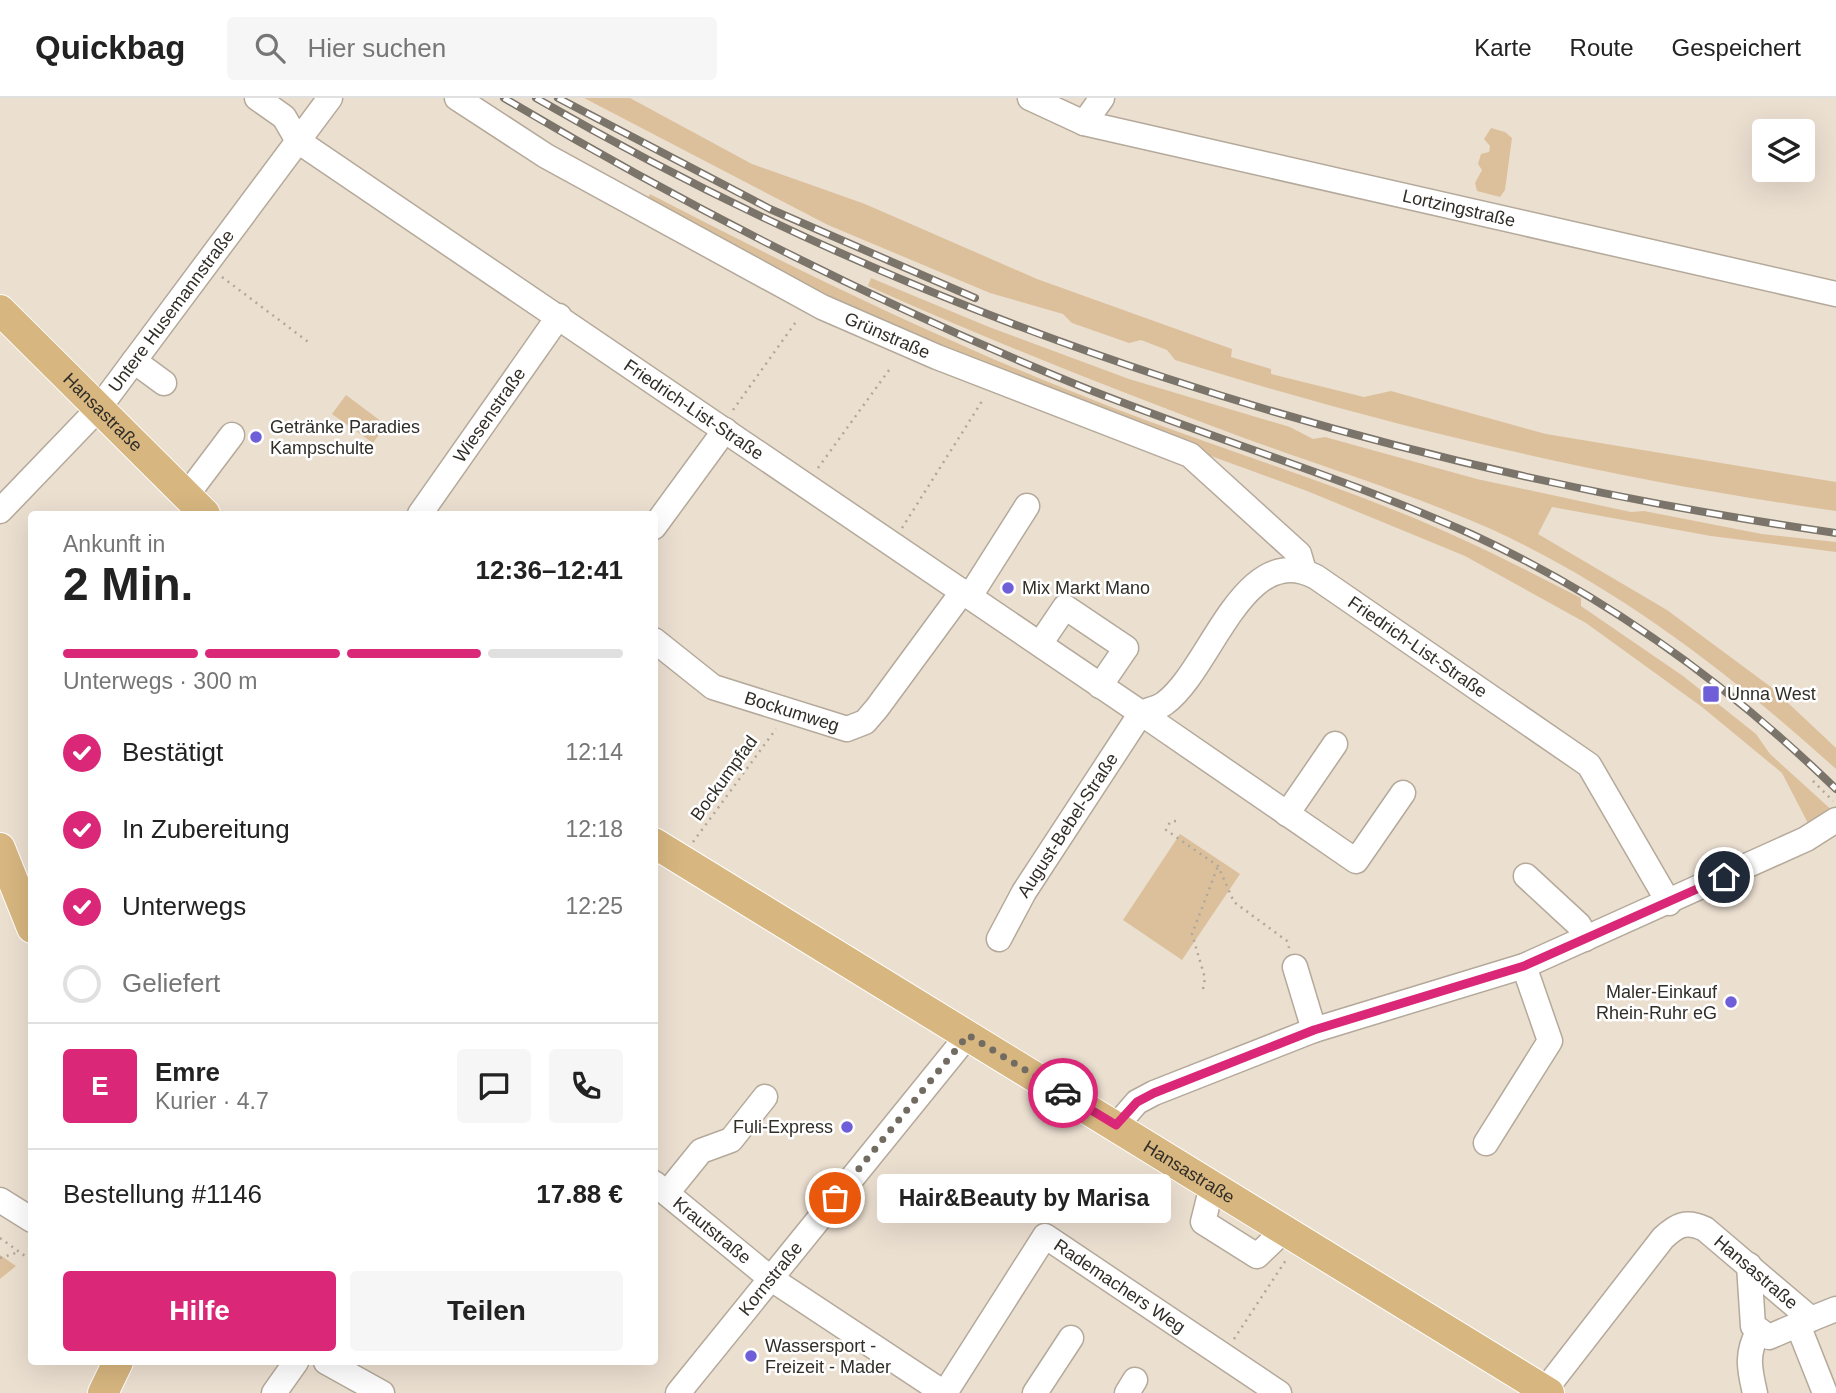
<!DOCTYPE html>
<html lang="de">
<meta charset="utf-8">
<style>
body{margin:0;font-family:Arial,sans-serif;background:#f6f6f6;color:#222;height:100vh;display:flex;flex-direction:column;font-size:26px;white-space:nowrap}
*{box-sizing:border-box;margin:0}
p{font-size:23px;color:#767676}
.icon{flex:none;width:38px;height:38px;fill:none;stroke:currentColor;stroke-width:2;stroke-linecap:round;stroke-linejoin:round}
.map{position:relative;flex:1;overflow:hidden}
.sheet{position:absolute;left:28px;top:413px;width:630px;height:854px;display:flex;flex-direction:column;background:#fff;border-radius:7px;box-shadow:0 7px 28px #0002}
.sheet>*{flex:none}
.tools{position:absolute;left:1752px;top:21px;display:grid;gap:14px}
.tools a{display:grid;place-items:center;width:63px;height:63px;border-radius:7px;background:#fff;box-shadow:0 7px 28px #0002;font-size:35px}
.pin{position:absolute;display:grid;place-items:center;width:60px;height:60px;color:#fff;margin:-30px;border:4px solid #fff;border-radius:50%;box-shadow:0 2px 7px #0007}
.courier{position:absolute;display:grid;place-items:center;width:70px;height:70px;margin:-35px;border:5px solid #db2777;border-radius:50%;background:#fff;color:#222;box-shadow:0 2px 9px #0007}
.bubble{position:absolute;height:49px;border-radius:7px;background:#fff;box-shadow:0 7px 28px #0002;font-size:23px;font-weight:600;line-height:49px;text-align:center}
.overview em{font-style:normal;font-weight:600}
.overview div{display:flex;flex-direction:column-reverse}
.overview{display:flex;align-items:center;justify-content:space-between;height:119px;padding:0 35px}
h1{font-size:46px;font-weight:600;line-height:52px}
.bar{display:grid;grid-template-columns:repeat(4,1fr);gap:10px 7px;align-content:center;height:84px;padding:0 35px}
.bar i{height:9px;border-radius:5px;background:#e0e0e0}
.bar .active{background:#db2777}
.bar p{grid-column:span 4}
.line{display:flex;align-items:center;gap:18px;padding:0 35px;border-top:2px solid #e0e0e0}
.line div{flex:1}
.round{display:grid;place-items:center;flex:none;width:74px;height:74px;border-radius:7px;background:#f6f6f6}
ol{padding:0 35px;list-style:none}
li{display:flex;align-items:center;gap:21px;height:77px}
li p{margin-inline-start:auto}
li .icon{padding:7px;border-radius:50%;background:#db2777;color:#fff;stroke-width:4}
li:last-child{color:#767676}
li i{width:38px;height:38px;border:4px solid #e0e0e0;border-radius:50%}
.action{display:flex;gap:14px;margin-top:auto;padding:14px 35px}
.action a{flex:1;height:80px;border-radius:7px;background:#db2777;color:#fff;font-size:28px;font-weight:600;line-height:80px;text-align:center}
.action a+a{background:#f6f6f6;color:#222}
header{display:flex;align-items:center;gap:42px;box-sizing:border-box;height:98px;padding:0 35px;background:#fff;border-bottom:2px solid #e0e0e0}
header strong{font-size:33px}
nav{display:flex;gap:38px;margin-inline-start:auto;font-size:24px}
.search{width:490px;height:63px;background:#f6f6f6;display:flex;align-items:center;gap:18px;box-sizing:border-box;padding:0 24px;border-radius:7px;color:#767676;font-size:26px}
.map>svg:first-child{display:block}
.green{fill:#dcc09c}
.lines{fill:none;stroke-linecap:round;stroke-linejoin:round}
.minor-casing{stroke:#b4a99a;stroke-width:27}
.major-casing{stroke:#fff;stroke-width:32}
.path{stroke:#b0a79b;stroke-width:2.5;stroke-dasharray:2 5;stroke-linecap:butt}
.minor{stroke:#fff;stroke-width:24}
.major{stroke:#d7b67f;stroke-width:30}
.rail-casing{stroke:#7b746a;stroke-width:8}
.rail{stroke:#fff;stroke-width:5;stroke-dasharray:16;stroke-linecap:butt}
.done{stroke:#726b62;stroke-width:7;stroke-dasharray:0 12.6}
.route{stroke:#db2777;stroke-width:9}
.poi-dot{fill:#6e5ed8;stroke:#fff;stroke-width:2.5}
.labels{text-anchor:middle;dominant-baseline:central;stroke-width:5;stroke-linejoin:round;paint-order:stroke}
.street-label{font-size:18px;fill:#312d27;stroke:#fff}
.poi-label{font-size:18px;fill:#312d27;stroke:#fff;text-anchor:start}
</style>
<header>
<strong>Quickbag</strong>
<div class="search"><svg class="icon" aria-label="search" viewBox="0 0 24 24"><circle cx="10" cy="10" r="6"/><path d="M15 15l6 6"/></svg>Hier suchen</div>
<nav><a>Karte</a><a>Route</a><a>Gespeichert</a></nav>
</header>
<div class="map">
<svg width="1836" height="1295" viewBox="0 0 1836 1295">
<rect width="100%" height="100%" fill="#ebdfd0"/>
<g class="green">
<path d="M 584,0 L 630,0 L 752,66 L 865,106 L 1037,181 L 1232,251 L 1231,259 L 1271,271 L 1271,276 L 1364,299 L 1391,293 L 1546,336 L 1836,384 L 1836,413 C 1610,381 1393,330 1175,262 L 1167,252 L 1141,242 L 1129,245 L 1072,225 L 1063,216 L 990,195 L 828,127 Z"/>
<polygon points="1491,30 1505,34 1512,40 1505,92 1500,99 1477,93 1475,85 1482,72 1478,66 1481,56 1489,54 1490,48 1484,41"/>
<path d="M 650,96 C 800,174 953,248 1111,309 C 1206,346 1305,376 1399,414 C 1462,439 1521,469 1581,500 L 1581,508 L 1683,578 L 1756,636 L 1770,656 L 1835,715 L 1811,731 L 1782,675 L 1702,609 L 1586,525 L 1465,458 L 1307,393 L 1101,318 L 893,237 L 645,105 Z"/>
<path d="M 871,180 L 989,229 L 1129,281 L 1290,329 L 1313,341 L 1325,339 L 1477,381 L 1631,414 L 1644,413 L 1762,436 L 1836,444 L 1836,454 L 1711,438 L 1552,409 L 1538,436 L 1667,512 L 1771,589 L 1836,650 L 1836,671 C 1732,577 1620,490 1491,431 C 1411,396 1326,370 1244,340 C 1117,293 991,243 868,188 Z"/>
<polygon points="346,297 386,327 373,345 332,316"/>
<polygon points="1180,736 1240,776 1182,862 1123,822"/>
<polygon points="0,1157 16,1168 0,1181"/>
</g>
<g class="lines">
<defs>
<g id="minor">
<path id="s1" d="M 257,0 L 284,19 L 298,43 L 1141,615 C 1148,612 1159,610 1165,605 C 1212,570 1243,441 1316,479 L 1589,667 L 1669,805"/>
<path id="s2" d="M 457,0 L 546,58 L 822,209 L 937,259 L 1190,357 L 1299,456 L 1304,473"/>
<path id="s3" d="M 1030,0 L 1084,25 L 1836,196"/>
<polyline points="1084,25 1102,0"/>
<polyline points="134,263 164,285"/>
<polyline points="186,398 232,337"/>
<path id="s4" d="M 0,413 L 99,310 L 330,0"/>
<path id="s5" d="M 420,416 L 559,218"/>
<polyline points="654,429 725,332"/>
<polyline points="970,498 1027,408"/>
<path id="s6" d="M 654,542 L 713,589 L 847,631 L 865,624 L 877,610 L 963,493"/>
<polyline points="1040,546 1065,509 1126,550 1100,588"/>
<polyline points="1287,716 1335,646"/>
<polyline points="1526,778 1579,827 1585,841"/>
<path id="s7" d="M 999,841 L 1024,794 L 1141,615 L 1356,763 L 1403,695"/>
<polyline points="1295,869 1314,932"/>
<polyline points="1117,1027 1137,1004 1154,995 1314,932 1524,868 1806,741 1836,722"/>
<polyline points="1486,1045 1550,943 1524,868"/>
<path id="s8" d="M 654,1085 L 770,1180 L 944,1295"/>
<polyline points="1212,1088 1203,1124 1257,1158 1284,1132"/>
<polyline points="667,1095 701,1053 731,1042 765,999"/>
<polyline points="0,1102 32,1122"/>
<polyline points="1749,1167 1753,1228 1769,1239 1811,1221"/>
<polyline points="1798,1227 1825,1295"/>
<polyline points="326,1264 382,1295"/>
<path id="s9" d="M 1545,1292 L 1663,1140 C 1677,1127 1686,1122 1705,1131 L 1811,1221 L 1836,1211"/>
<polyline points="274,1295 296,1264"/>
<path id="s10" d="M 678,1295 L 968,937"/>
<path id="s11" d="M 945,1295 L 1045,1138 L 1279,1295"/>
<polyline points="1035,1295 1071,1240"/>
<polyline points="1127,1295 1135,1282"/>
<path d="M 1755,1295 C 1749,1270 1746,1255 1759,1232"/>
</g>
<g id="major">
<path id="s12" d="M 0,212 L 205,416"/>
<path id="s13" d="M 654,745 L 1549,1295"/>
<polyline points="0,750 32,830"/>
<polyline points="103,1295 118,1264"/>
</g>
</defs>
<use href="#minor" class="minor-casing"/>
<use href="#major" class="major-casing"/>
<g class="path">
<polyline points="222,179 311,246"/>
<polyline points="733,312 798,221"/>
<polyline points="818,370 892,268"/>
<polyline points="902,430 984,300"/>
<polyline points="1813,683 1833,703"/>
<polyline points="1176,723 1170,724 1166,732 1218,768 1234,804 1287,843 1289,850"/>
<polyline points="693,744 776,631"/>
<polyline points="1203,891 1205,880 1192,836 1218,768"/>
<polyline points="0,1140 32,1163"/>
<polyline points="0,1160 19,1154"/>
<polyline points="1234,1241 1286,1162"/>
</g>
<use href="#minor" class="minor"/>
<use href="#major" class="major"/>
<defs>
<g id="rail">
<path d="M 504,0 C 689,110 881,207 1080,288 C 1209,340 1344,379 1471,436 C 1608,499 1728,586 1836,691"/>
<path d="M 536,0 C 935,231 1381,370 1836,435"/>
<polyline points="558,0 770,111 975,200"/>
</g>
</defs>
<use href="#rail" class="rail-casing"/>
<use href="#rail" class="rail"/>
</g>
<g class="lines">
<polyline class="done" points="835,1100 968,937 1063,995"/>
<polyline class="route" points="1063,995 1116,1027 1137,1004 1154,995 1314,932 1524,868 1724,779"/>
</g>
<g class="poi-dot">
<circle cx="256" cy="339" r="7"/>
<circle cx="1008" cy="490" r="7"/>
<rect x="1702" y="587" width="18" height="18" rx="3.5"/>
<circle cx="1731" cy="904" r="7"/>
<circle cx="847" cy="1029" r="7"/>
<circle cx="751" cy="1258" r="7"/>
</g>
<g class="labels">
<g class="street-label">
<text stroke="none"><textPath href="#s3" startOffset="444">Lortzingstraße</textPath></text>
<text stroke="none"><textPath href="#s4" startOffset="264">Untere Husemannstraße</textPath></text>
<text stroke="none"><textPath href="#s2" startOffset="492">Grünstraße</textPath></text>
<text stroke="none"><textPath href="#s1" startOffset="539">Friedrich-List-Straße</textPath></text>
<text stroke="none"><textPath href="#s12" startOffset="145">Hansastraße</textPath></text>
<text stroke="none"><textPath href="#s5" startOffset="121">Wiesenstraße</textPath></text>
<text stroke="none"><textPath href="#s1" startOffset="1444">Friedrich-List-Straße</textPath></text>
<text stroke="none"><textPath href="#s6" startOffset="158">Bockumweg</textPath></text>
<text transform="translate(724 680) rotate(-54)">Bockumpfad</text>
<text stroke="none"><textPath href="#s7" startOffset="133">August-Bebel-Straße</textPath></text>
<text stroke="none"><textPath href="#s13" startOffset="628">Hansastraße</textPath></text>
<text stroke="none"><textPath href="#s8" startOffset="75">Krautstraße</textPath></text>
<text stroke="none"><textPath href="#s9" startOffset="306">Hansastraße</textPath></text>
<text stroke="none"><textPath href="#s10" startOffset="147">Kornstraße</textPath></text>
<text stroke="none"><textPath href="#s11" startOffset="276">Rademachers Weg</textPath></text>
</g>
<g class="poi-label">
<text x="270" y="329">Getränke Paradies<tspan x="270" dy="21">Kampschulte</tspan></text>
<text x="1022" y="490">Mix Markt Mano</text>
<text x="1727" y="596">Unna West</text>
<text x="1717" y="894" text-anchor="end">Maler-Einkauf<tspan x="1717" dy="21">Rhein-Ruhr eG</tspan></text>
<text x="833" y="1029" text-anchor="end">Fuli-Express</text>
<text x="765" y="1248">Wassersport -<tspan x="765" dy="21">Freizeit - Mader</tspan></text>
</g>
</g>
</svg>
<div class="tools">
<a><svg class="icon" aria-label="layers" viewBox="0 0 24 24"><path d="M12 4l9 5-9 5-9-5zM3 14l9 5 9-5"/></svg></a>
</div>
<div class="pin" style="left:835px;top:1100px;background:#ea580c"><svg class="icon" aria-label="bag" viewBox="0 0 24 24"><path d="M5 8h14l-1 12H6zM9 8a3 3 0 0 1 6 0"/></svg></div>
<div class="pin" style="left:1724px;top:779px;background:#1f2937"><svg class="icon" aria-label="home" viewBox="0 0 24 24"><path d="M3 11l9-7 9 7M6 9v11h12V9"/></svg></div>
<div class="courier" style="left:1063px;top:995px"><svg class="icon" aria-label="car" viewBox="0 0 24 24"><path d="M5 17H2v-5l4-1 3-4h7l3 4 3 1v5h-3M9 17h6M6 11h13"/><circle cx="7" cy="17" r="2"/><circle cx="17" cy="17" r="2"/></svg></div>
<div class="bubble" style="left:877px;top:1076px;width:294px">Hair&amp;Beauty by Marisa</div>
<section class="sheet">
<div class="overview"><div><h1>2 Min.</h1><p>Ankunft in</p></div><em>12:36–12:41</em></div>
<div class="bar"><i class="active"></i><i class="active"></i><i class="active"></i><i></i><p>Unterwegs · 300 m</p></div>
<ol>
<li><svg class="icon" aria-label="check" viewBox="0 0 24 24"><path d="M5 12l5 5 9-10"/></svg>Bestätigt<p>12:14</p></li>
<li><svg class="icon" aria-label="check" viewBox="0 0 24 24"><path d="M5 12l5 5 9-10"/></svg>In Zubereitung<p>12:18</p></li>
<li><svg class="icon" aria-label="check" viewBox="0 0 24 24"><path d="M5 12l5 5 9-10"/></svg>Unterwegs<p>12:25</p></li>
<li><i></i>Geliefert</li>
</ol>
<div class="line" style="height:126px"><b class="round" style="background:#db2777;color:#fff">E</b><div><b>Emre</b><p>Kurier · 4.7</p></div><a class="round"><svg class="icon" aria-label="chat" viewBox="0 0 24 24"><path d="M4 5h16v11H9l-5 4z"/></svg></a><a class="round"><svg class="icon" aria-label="phone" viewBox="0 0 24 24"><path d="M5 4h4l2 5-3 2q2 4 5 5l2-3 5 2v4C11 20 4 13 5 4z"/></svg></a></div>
<div class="line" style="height:91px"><div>Bestellung #1146</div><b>17.88 €</b></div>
<div class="action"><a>Hilfe</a><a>Teilen</a></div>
</section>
</div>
